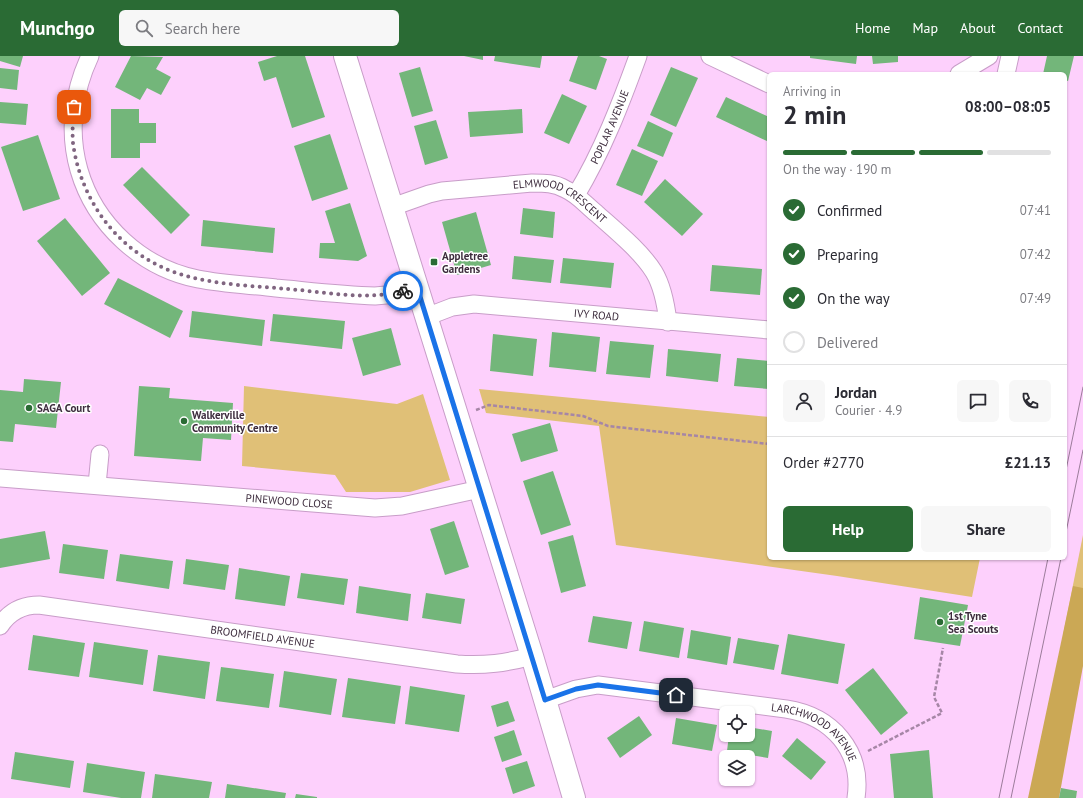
<!DOCTYPE html>
<meta charset="utf-8">
<style>
body{margin:0;font-family:"PT Sans",sans-serif;background:#f7f7f7;color:#2b2b33;height:100vh;display:flex;flex-direction:column;font-size:15px;white-space:nowrap}
*{box-sizing:border-box;margin:0}
p{font-size:13px;color:#7c7c81}
.icon{flex:none;width:22px;height:22px;fill:none;stroke:currentColor;stroke-width:2;stroke-linecap:round;stroke-linejoin:round}
.map{position:relative;flex:1;overflow:hidden}
.side{position:absolute;left:767px;top:16px;width:300px;height:488px;display:flex;flex-direction:column;background:#fff;border-radius:6px;box-shadow:0 1px 3px #0004}
.side>*{flex:none}
.controls{position:absolute;left:719px;top:650px;display:grid;gap:8px}
.controls a{display:grid;place-items:center;width:36px;height:36px;border-radius:6px;background:#fff;box-shadow:0 1px 3px #0004;font-size:20px}
.pin{position:absolute;display:grid;place-items:center;width:34px;height:34px;color:#fff;margin:-17px;border-radius:8px;box-shadow:0 2px 6px #0006}
.courier{position:absolute;display:grid;place-items:center;width:40px;height:40px;margin:-20px;border:3px solid #1a73e8;border-radius:50%;background:#fff;color:#222;box-shadow:0 1px 5px #0007}
.headline em{font-style:normal;font-weight:700}
.headline div{display:flex;flex-direction:column-reverse}
.headline{display:flex;align-items:center;justify-content:space-between;height:68px;padding:0 16px}
h1{font-size:26px;font-weight:700;line-height:30px}
.bar{display:grid;grid-template-columns:repeat(4,1fr);gap:6px 4px;align-content:center;height:48px;padding:0 16px}
.bar i{height:5px;border-radius:3px;background:#e1e1e2}
.bar .active{background:#2a6b34}
.bar p{grid-column:span 4}
.line{display:flex;align-items:center;gap:10px;padding:0 16px;border-top:1px solid #e1e1e2}
.line div{flex:1}
.round{display:grid;place-items:center;flex:none;width:42px;height:42px;border-radius:6px;background:#f7f7f7}
ol{padding:0 16px;list-style:none}
li{display:flex;align-items:center;gap:12px;height:44px}
li p{margin-inline-start:auto}
li .icon{padding:4px;border-radius:50%;background:#2a6b34;color:#fff;stroke-width:4}
li:last-child{color:#7c7c81}
li i{width:22px;height:22px;border:2px solid #e1e1e2;border-radius:50%}
.primary-button{display:flex;gap:8px;margin-top:auto;padding:8px 16px}
.primary-button a{flex:1;height:46px;border-radius:6px;background:#2a6b34;color:#fff;font-size:16px;font-weight:700;line-height:46px;text-align:center}
.primary-button a+a{background:#f7f7f7;color:#2b2b33}
header{display:flex;align-items:center;gap:24px;box-sizing:border-box;height:56px;padding:0 20px;background:#2a6b34;color:#fff}
header strong{font-size:19px}
nav{display:flex;gap:22px;margin-inline-start:auto;font-size:14px}
.search{width:280px;height:36px;background:#f7f7f7;display:flex;align-items:center;gap:10px;box-sizing:border-box;padding:0 14px;border-radius:6px;color:#7c7c81;font-size:15px}
.map>svg:first-child{display:block}
.green{fill:#e0c077}
.forest{fill:#cba855}
.building{fill:#73b67a}
.lines{fill:none;stroke-linecap:round;stroke-linejoin:round}
.street-casing{stroke:#c89dc8;stroke-width:19}
.secondary-casing{stroke:#c89dc8;stroke-width:24}
.path{stroke:#a686a6;stroke-width:2.5;stroke-dasharray:4 2;stroke-linecap:butt}
.street{stroke:#fff;stroke-width:17}
.secondary{stroke:#fff;stroke-width:22}
.tram{stroke:#9b7c9a;stroke-width:1}
.done{stroke:#806580;stroke-width:4;stroke-dasharray:0 7.2}
.route{stroke:#1a73e8;stroke-width:5}
.poi-dot{fill:#2a6b34;stroke:#fff;stroke-width:1.5}
.labels{text-anchor:middle;dominant-baseline:central;stroke-width:3;stroke-linejoin:round;paint-order:stroke}
.street-label{font-size:11px;fill:#3d2c3d;stroke:#fff}
.poi-label{font-size:11px;font-weight:bold;fill:#3d2c3d;stroke:#fff;text-anchor:start}
</style>
<header>
<strong>Munchgo</strong>
<div class="search"><svg class="icon" aria-label="search" viewBox="0 0 24 24"><circle cx="10" cy="10" r="6"/><path d="M15 15l6 6"/></svg>Search here</div>
<nav><a>Home</a><a>Map</a><a>About</a><a>Contact</a></nav>
</header>
<div class="map">
<svg width="1083" height="742" viewBox="0 0 1083 742">
<rect width="100%" height="100%" fill="#fdd0fc"/>
<g class="green">
<polygon points="244,330 397,348 423,338 450,424 410,436 346,436 335,419 242,410"/>
<polygon points="479,333 769,361 769,502 980,502 972,541 837,520 616,489 599,370 486,357"/>
<polygon points="1083,479 1083,580 1063,579"/>
</g>
<polygon class="forest" points="1073,530 1083,532 1083,610 1059,742 1028,742"/>
<g class="building">
<polygon points="0,0 23,0 20,11 0,5"/>
<polygon points="131,0 163,1 156,13 171,21 161,39 147,32 140,44 115,31"/>
<polygon points="277,0 305,0 325,61 292,72 276,21 264,25 258,6"/>
<polygon points="464,0 483,0 483,4"/>
<polygon points="495,0 542,0 540,12 494,5"/>
<polygon points="578,0 599,0 607,3 596,34 569,25"/>
<polygon points="810,0 857,0 856,8 810,2"/>
<polygon points="872,0 898,0 898,6 873,8"/>
<polygon points="1047,0 1074,0 1068,25 1065,24 1065,18 1043,18"/>
<polygon points="420,11 433,55 412,61 399,17"/>
<polygon points="671,11 698,22 676,71 650,59"/>
<polygon points="0,12 19,14 17,34 0,32"/>
<polygon points="562,38 587,50 569,88 544,77"/>
<polygon points="726,41 769,61 769,86 716,61"/>
<polygon points="0,46 28,48 26,69 0,67"/>
<polygon points="111,53 139,53 139,67 156,67 156,87 140,87 140,102 111,102"/>
<polygon points="522,53 523,77 470,81 468,56"/>
<polygon points="436,64 448,102 425,109 414,70"/>
<polygon points="648,65 673,77 663,101 637,90"/>
<polygon points="330,78 348,133 312,145 294,90"/>
<polygon points="38,79 60,143 23,155 1,91"/>
<polygon points="632,93 658,105 642,140 616,129"/>
<polygon points="142,111 190,159 171,178 123,129"/>
<polygon points="665,123 703,158 682,180 644,146"/>
<polygon points="350,147 367,200 358,205 319,202 320,187 335,187 325,155"/>
<polygon points="523,152 555,156 553,182 520,178"/>
<polygon points="476,156 491,209 457,219 442,166"/>
<polygon points="65,162 110,217 82,240 37,185"/>
<polygon points="203,164 275,172 273,197 201,190"/>
<polygon points="514,200 554,204 551,227 512,223"/>
<polygon points="563,202 614,207 611,232 560,227"/>
<polygon points="712,209 762,213 760,239 710,235"/>
<polygon points="118,222 183,255 170,282 104,248"/>
<polygon points="192,255 265,264 262,290 189,281"/>
<polygon points="273,258 345,265 342,293 270,285"/>
<polygon points="391,272 401,309 363,320 352,282"/>
<polygon points="552,276 600,281 596,316 549,311"/>
<polygon points="493,278 537,283 533,320 490,315"/>
<polygon points="610,285 654,289 650,322 606,318"/>
<polygon points="668,293 721,298 718,326 666,320"/>
<polygon points="737,302 769,305 769,333 734,330"/>
<polygon points="24,323 61,326 56,372 15,368 13,386 0,385 0,334 23,336"/>
<polygon points="139,330 170,332 169,342 233,347 231,384 203,382 201,405 134,400"/>
<polygon points="550,367 558,395 521,406 512,378"/>
<polygon points="553,415 571,469 541,479 523,425"/>
<polygon points="454,465 469,511 445,519 430,473"/>
<polygon points="45,475 50,503 0,512 0,483"/>
<polygon points="573,479 586,530 561,537 548,486"/>
<polygon points="63,488 108,494 104,523 59,517"/>
<polygon points="120,498 173,505 169,533 116,525"/>
<polygon points="186,503 229,509 225,534 183,528"/>
<polygon points="239,512 290,520 285,550 235,543"/>
<polygon points="301,517 348,523 344,549 297,542"/>
<polygon points="359,530 411,538 408,565 356,557"/>
<polygon points="426,537 465,543 461,568 422,562"/>
<polygon points="920,541 968,549 960,590 914,583"/>
<polygon points="593,560 632,566 627,593 588,586"/>
<polygon points="644,565 684,572 679,602 639,595"/>
<polygon points="691,574 731,581 727,609 687,602"/>
<polygon points="788,578 845,588 838,628 781,618"/>
<polygon points="33,579 85,587 79,621 28,614"/>
<polygon points="738,582 779,589 774,614 733,607"/>
<polygon points="94,586 148,594 143,629 89,621"/>
<polygon points="158,599 210,606 205,643 153,635"/>
<polygon points="221,611 274,618 269,652 216,645"/>
<polygon points="873,612 908,657 881,679 845,634"/>
<polygon points="284,615 337,623 331,659 279,651"/>
<polygon points="348,622 401,630 395,668 342,661"/>
<polygon points="410,630 465,639 459,676 405,668"/>
<polygon points="508,645 515,665 497,671 491,650"/>
<polygon points="639,660 652,679 620,702 607,682"/>
<polygon points="676,662 717,669 712,695 672,688"/>
<polygon points="748,671 772,675 768,702 727,695 729,679 748,679"/>
<polygon points="514,674 522,699 502,706 494,681"/>
<polygon points="797,682 826,706 811,724 782,700"/>
<polygon points="929,694 933,742 894,742 890,698"/>
<polygon points="15,696 74,705 70,732 11,723"/>
<polygon points="527,705 535,730 513,738 505,712"/>
<polygon points="87,707 145,716 141,742 121,742 83,736"/>
<polygon points="155,718 212,726 209,742 152,742"/>
<polygon points="227,728 286,737 285,742 225,742"/>
<polygon points="1061,732 1077,735 1076,742 1059,742"/>
<polygon points="296,738 317,741 317,742 295,742"/>
</g>
<g class="lines">
<defs>
<g id="street">
<path d="M 90,0 C 73,36 68,76 79,114 C 95,169 142,212 198,223 C 223,228 250,229 276,232 C 309,235 342,239 375,240 L 386,239 L 417,231"/>
<polyline points="710,0 769,28"/>
<polyline points="959,18 989,0"/>
<polyline points="1006,18 1010,0"/>
<path id="s1" d="M 576,139 C 602,96 621,47 638,0"/>
<path id="s2" d="M 392,151 L 429,138 L 442,135 L 532,127 C 544,127 555,127 565,133 C 577,138 586,149 596,157 C 615,174 641,195 654,216 C 663,231 666,249 668,266"/>
<path id="s3" d="M 426,261 L 452,251 L 474,248 L 769,274"/>
<path id="s4" d="M 0,422 L 375,452 L 402,450 L 480,433"/>
<polyline points="97,429 100,398"/>
<path id="s5" d="M 0,570 C 9,556 22,549 39,549 L 457,608 C 485,610 506,607 532,600"/>
<path id="s6" d="M 545,644 L 576,633 L 598,629 L 786,653 C 832,660 863,695 856,742"/>
</g>
<polyline id="secondary" points="345,0 532,600 574,742"/>
</defs>
<use href="#street" class="street-casing"/>
<use href="#secondary" class="secondary-casing"/>
<g class="path">
<polyline points="476,354 489,349 583,360 608,370 769,388"/>
<polyline points="868,695 942,657 934,641 943,592"/>
</g>
<use href="#street" class="street"/>
<use href="#secondary" class="secondary"/>
<g class="tram">
<polyline points="1065,419 1083,331"/>
<polyline points="1065,481 1083,394"/>
<polyline points="999,742 1048,502"/>
<polyline points="1011,742 1061,502"/>
</g>
</g>
<g class="lines">
<path class="done" d="M 74,51 C 73,63 72,75 73,87 C 81,148 123,202 183,219 C 217,229 254,230 288,233 C 326,236 366,245 403,235"/>
<polyline class="route" points="403,235 417,231 545,644 576,633 598,629 676,639"/>
</g>
<g class="poi-dot">
<rect x="430" y="202" width="8" height="8" rx="2"/>
<circle cx="29" cy="352" r="4"/>
<circle cx="184" cy="365" r="4"/>
<circle cx="940" cy="566" r="4"/>
</g>
<g class="labels">
<g class="street-label">
<text stroke="none"><textPath href="#s1" startOffset="76">POPLAR AVENUE</textPath></text>
<text stroke="none"><textPath href="#s2" startOffset="176">ELMWOOD CRESCENT</textPath></text>
<text stroke="none"><textPath href="#s3" startOffset="173">IVY ROAD</textPath></text>
<text stroke="none"><textPath href="#s4" startOffset="290">PINEWOOD CLOSE</textPath></text>
<text stroke="none"><textPath href="#s5" startOffset="272">BROOMFIELD AVENUE</textPath></text>
<text stroke="none"><textPath href="#s6" startOffset="282">LARCHWOOD AVENUE</textPath></text>
</g>
<g class="poi-label">
<text x="442" y="200">Appletree<tspan x="442" dy="13">Gardens</tspan></text>
<text x="37" y="352">SAGA Court</text>
<text x="192" y="359">Walkerville<tspan x="192" dy="13">Community Centre</tspan></text>
<text x="948" y="560">1st Tyne<tspan x="948" dy="13">Sea Scouts</tspan></text>
</g>
</g>
</svg>
<div class="controls">
<a><svg class="icon" aria-label="locate" viewBox="0 0 24 24"><circle cx="12" cy="12" r="6"/><path d="M12 2v4M12 18v4M2 12h4M18 12h4"/></svg></a>
<a><svg class="icon" aria-label="layers" viewBox="0 0 24 24"><path d="M12 4l9 5-9 5-9-5zM3 14l9 5 9-5"/></svg></a>
</div>
<div class="pin" style="left:74px;top:51px;background:#ea580c"><svg class="icon" aria-label="bag" viewBox="0 0 24 24"><path d="M5 8h14l-1 12H6zM9 8a3 3 0 0 1 6 0"/></svg></div>
<div class="pin" style="left:676px;top:639px;background:#1f2937"><svg class="icon" aria-label="home" viewBox="0 0 24 24"><path d="M3 11l9-7 9 7M6 9v11h12V9"/></svg></div>
<div class="courier" style="left:403px;top:235px"><svg class="icon" aria-label="bike" viewBox="0 0 24 24"><circle cx="6" cy="16" r="4"/><circle cx="18" cy="16" r="4"/><path d="M6 16l4-8h5l3 8M10 8l3 8H6M13 5h3"/></svg></div>
<section class="side">
<div class="headline"><div><h1>2 min</h1><p>Arriving in</p></div><em>08:00–08:05</em></div>
<div class="bar"><i class="active"></i><i class="active"></i><i class="active"></i><i></i><p>On the way · 190 m</p></div>
<ol>
<li><svg class="icon" aria-label="check" viewBox="0 0 24 24"><path d="M5 12l5 5 9-10"/></svg>Confirmed<p>07:41</p></li>
<li><svg class="icon" aria-label="check" viewBox="0 0 24 24"><path d="M5 12l5 5 9-10"/></svg>Preparing<p>07:42</p></li>
<li><svg class="icon" aria-label="check" viewBox="0 0 24 24"><path d="M5 12l5 5 9-10"/></svg>On the way<p>07:49</p></li>
<li><i></i>Delivered</li>
</ol>
<div class="line" style="height:72px"><a class="round"><svg class="icon" aria-label="person" viewBox="0 0 24 24"><circle cx="12" cy="8" r="4"/><path d="M4 21q1-7 8-7t8 7"/></svg></a><div><b>Jordan</b><p>Courier · 4.9</p></div><a class="round"><svg class="icon" aria-label="chat" viewBox="0 0 24 24"><path d="M4 5h16v11H9l-5 4z"/></svg></a><a class="round"><svg class="icon" aria-label="phone" viewBox="0 0 24 24"><path d="M5 4h4l2 5-3 2q2 4 5 5l2-3 5 2v4C11 20 4 13 5 4z"/></svg></a></div>
<div class="line" style="height:52px"><div>Order #2770</div><b>£21.13</b></div>
<div class="primary-button"><a>Help</a><a>Share</a></div>
</section>
</div>
